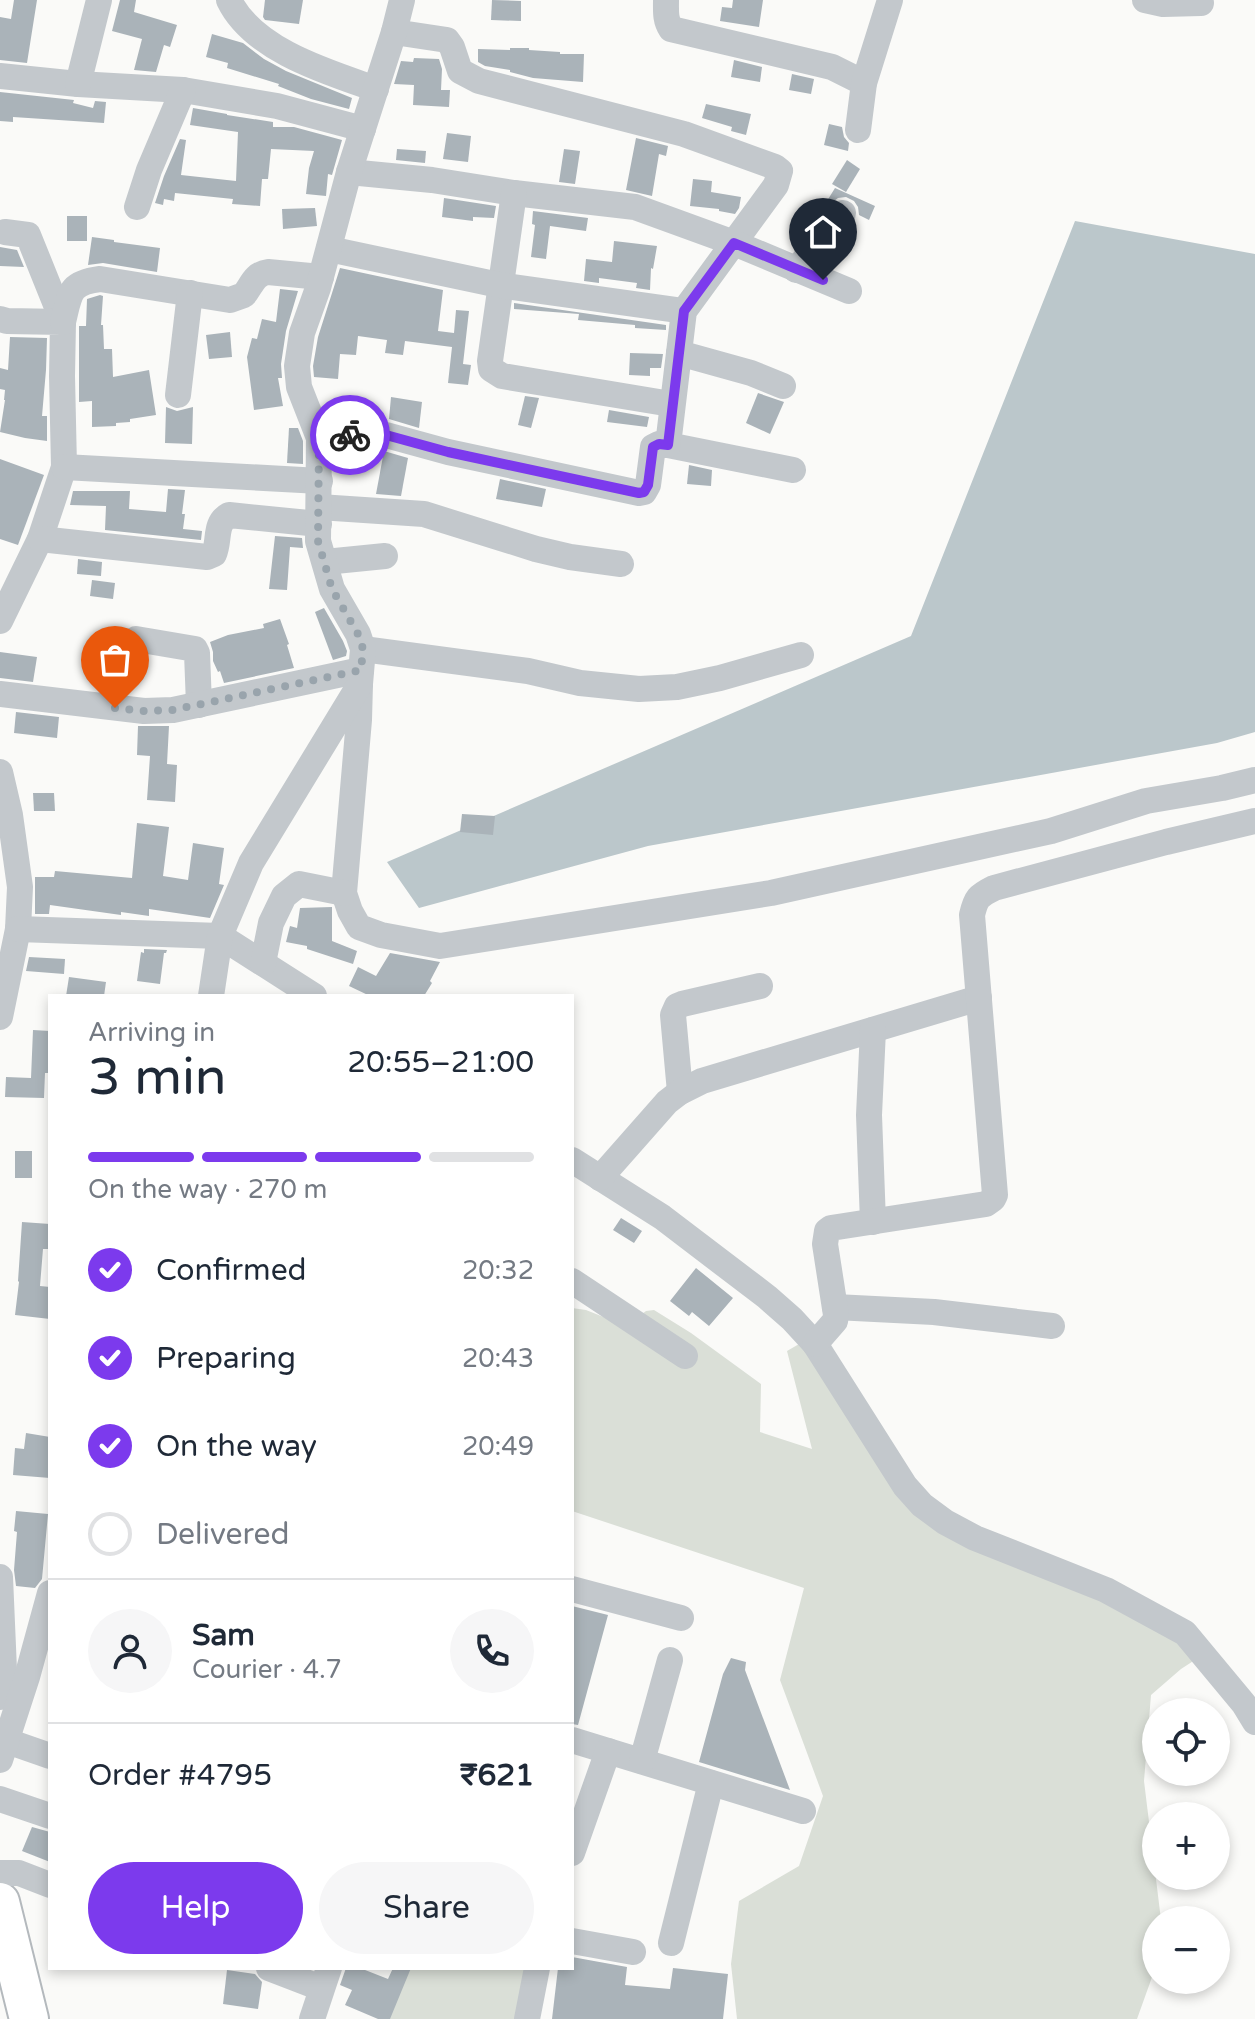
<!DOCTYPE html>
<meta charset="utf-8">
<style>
body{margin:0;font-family:"Varela Round",sans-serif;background:#f6f6f7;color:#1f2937;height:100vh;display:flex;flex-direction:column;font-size:30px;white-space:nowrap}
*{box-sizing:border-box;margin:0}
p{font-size:26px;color:#747a83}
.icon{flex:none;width:44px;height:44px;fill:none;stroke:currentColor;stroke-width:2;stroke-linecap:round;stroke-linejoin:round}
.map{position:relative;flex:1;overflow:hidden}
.details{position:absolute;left:48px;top:994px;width:526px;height:976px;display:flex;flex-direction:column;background:#fff;border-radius:0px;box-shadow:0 4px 12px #0003}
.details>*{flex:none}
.tools{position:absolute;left:1142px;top:1698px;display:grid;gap:16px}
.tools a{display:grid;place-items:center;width:88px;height:88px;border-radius:50%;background:#fff;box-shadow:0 4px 12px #0003;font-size:40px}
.pin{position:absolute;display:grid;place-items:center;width:68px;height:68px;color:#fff;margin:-82px -34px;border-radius:50% 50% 50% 0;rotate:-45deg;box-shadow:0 0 8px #0007}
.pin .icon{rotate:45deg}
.courier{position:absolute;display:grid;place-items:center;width:80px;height:80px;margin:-40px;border:6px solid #7c3aed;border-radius:50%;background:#fff;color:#222;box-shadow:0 2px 10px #0007}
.overview em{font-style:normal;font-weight:600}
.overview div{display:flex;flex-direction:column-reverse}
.overview{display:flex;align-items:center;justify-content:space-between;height:136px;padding:0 40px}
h1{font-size:52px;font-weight:600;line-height:60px}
.bar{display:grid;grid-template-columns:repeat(4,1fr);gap:12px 8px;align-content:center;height:96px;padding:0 40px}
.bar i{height:10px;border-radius:6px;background:#e0e1e3}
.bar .active{background:#7c3aed}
.bar p{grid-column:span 4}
.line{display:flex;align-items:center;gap:20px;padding:0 40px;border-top:2px solid #e0e1e3}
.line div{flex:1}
.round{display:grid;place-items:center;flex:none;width:84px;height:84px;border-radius:42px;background:#f6f6f7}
ol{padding:0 40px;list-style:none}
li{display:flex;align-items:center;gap:24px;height:88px}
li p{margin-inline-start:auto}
li .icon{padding:8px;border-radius:50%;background:#7c3aed;color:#fff;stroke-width:4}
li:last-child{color:#747a83}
li i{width:44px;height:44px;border:4px solid #e0e1e3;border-radius:50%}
.button{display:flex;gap:16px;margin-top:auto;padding:16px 40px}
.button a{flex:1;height:92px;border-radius:48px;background:#7c3aed;color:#fff;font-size:32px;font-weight:600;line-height:92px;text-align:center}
.button a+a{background:#f6f6f7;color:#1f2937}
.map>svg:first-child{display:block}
.green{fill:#dadfd7}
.water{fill:#bbc7cb}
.building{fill:#aab3b9}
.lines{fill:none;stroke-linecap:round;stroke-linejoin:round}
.highway-casing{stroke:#b4b9bd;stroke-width:42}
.minor{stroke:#c3c8cc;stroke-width:26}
.highway{stroke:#fff;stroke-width:38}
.done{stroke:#99a4ac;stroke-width:8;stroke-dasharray:0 14.4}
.route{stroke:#7c3aed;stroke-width:10}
</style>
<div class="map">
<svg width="1255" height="2019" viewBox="0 0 1255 2019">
<rect width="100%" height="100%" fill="#fafaf8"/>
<g class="green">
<polygon points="572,1308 586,1310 626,1326 646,1311 654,1310 691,1333 761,1384 760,1432 812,1449 787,1351 806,1340 915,1506 1100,1593 1201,1656 1181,1669 1151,1695 1144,1781 1161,1920 1156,1920 1156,1966 1137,2019 737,2019 731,1964 739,1901 799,1866 823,1796 780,1680 804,1588 572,1511"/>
<polygon points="405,1968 527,1968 515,2019 383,2019"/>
</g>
<polygon class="water" points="1075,221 1255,254 1255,732 1217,743 648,846 419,908 387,862 911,636"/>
<g class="building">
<polygon points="14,0 37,0 27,63 0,60 0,17 11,19"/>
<polygon points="120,0 136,0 134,12 177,25 170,47 164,45 156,72 134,70 142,39 112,31"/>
<polygon points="265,0 303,0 299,24 265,20 263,17"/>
<polygon points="492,0 521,1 521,21 491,20"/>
<polygon points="733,0 763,0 759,27 720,21 722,7 732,8"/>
<polygon points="212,34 243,43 264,59 286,71 352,98 349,109 311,99 278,86 279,84 227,68 228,63 206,57"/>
<polygon points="510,48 529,48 529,50 560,52 560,54 584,54 583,82 533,78 510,72 510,70 485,66 478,62 478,49 510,50"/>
<polygon points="414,58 439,59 442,69 441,90 450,90 449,107 413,105 414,85 394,84 401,61 413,62"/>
<polygon points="734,60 762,67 760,82 731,77"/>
<polygon points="792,74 814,79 811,94 789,90"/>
<polygon points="0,92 74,100 73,103 93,108 95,101 106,102 104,123 13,117 13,122 0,121"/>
<polygon points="706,104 751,114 746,135 731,131 732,127 702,118"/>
<polygon points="193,108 227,114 227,115 273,122 273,127 294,127 342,140 332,175 328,174 326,196 306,194 309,168 314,151 271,149 268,179 262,179 260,206 232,204 233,199 175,193 174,201 164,199 163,205 155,203 164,176 180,139 186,140 181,175 236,181 238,132 190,125"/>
<polygon points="829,124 842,127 844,137 849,143 848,151 824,145"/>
<polygon points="447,133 471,136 468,162 443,159"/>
<polygon points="636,138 668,146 666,156 659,154 652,196 626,190"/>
<polygon points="397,149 426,151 425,163 396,160"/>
<polygon points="564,149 580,151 575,184 559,182"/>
<polygon points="847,160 860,169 846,192 832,184"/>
<polygon points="693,179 712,181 711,192 741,197 739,208 735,214 719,211 719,209 690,206"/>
<polygon points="835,188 875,206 869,220 859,215 858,207 854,201 846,197 838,198 831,203 827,201"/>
<polygon points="444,198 496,206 494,218 473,217 473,221 442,217"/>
<polygon points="315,208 317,226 283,229 282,209"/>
<polygon points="533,211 588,218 586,231 550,226 546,259 531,257 535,225 532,224"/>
<rect x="67" y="216" width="20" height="25"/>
<polygon points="92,237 114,240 114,242 160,248 157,272 103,263 88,265"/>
<polygon points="614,241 657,246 653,269 651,268 650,290 636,288 637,283 599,278 599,283 584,281 586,259 612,262"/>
<polygon points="0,247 17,250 24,267 0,266"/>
<polygon points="340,268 443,290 438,331 454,333 456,310 469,311 463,364 471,365 468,385 448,383 452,347 405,341 403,355 385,353 387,340 358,336 356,355 340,354 338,379 314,377 313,366 318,337"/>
<polygon points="280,289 298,291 286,331 281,364 282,378 278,378 283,406 254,410 247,357 252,338 257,339 262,319 276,322"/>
<polygon points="100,295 103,296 101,325 103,325 104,349 112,349 113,377 149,370 156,415 130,419 130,422 116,423 116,426 92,427 92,401 79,402 79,326 86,326 87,299"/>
<polygon points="514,303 666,325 666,330 635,328 635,325 578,320 579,314 514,309"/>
<polygon points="230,332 232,357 209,359 206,335"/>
<polygon points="10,337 47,338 46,370 42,416 47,416 47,441 25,438 0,432 5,400 4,400 5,390 0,389 0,368 8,370"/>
<polygon points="630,353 663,354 661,368 650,368 650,376 629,375"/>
<polygon points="758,393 784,402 770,434 746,423"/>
<polygon points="525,396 539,398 531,428 518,425"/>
<polygon points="391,397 422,402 419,428 389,419"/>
<polygon points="166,407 177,411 193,407 192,444 165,443"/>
<polygon points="609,410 649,417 647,427 607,422"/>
<polygon points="289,428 298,428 303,441 303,464 287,463"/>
<polygon points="384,451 408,458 401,496 376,494"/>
<polygon points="0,459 44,475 18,545 0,539"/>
<polygon points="689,465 712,470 711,486 687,484"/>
<polygon points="500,479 546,489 542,507 496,499"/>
<polygon points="168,489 185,490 182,514 185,514 183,529 202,531 201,540 105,530 106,506 70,505 73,491 130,491 129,509 166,512"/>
<polygon points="275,536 302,538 303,548 290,547 287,590 269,589"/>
<polygon points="78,559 102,562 101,576 77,574"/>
<polygon points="92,580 115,583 113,599 90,596"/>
<polygon points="324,608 343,641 347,651 346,656 333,660 315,612"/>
<polygon points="280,619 289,644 287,645 294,668 224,683 220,671 218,672 213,661 213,652 210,642 228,635 264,628 263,624"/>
<polygon points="110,640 121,642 126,652 139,656 138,668 106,663"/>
<polygon points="0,652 37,657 33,682 0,678"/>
<polygon points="16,712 59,717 57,738 14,733"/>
<polygon points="138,726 169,726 167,764 177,765 175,802 147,800 150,756 137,755"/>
<polygon points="33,793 54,793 55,811 34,811"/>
<polygon points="462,814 495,816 493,835 460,832"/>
<polygon points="137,823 169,827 163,876 188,880 193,843 224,848 219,884 224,885 210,918 149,909 149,916 121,912 121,915 50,905 49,914 35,914 35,877 54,877 55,871 132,878"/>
<polygon points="332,907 332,941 357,951 353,964 307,949 307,946 286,942 290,926 297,928 300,908"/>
<polygon points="144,949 167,950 166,953 164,953 160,984 137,981 141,952 144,953"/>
<polygon points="390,953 440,962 430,981 432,983 424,996 370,996 349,986 358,967 376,976"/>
<polygon points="29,957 65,959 64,974 26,971"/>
<polygon points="69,977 106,982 104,996 66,996"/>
<polygon points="33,1030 50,1031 50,1073 45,1073 44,1098 5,1097 6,1077 31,1078"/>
<rect x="15" y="1151" width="17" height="27"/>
<polygon points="621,1218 642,1231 634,1243 613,1230"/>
<polygon points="22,1222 50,1224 50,1249 43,1249 40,1286 50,1287 50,1319 15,1315 19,1282 18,1281"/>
<polygon points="696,1268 733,1298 709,1326 692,1312 689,1316 670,1301"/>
<polygon points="26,1433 50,1437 50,1478 13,1475 15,1448 24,1449"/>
<polygon points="16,1511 48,1514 42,1579 35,1588 16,1586 14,1570 17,1532 14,1531"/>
<polygon points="572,1606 608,1615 578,1725 572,1724"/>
<polygon points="731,1658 746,1662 745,1670 790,1790 699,1762 723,1674"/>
<polygon points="32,1827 50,1832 50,1862 22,1851"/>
<polygon points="572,1957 627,1967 625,1985 670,1989 673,1968 728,1974 723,2019 552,2019 558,1968 572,1968"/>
<polygon points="346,1968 360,1968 388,1979 393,1968 411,1968 390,2019 378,2019 345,2005 352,1990 340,1985"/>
<polygon points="227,1970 255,1974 262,1982 258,2009 223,2004"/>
</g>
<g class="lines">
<defs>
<polyline id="highway" points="0,1902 29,2019"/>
</defs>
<use href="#highway" class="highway-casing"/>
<g class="minor">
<path d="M 229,0 C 253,50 327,72 376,89"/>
<path d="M 666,0 C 666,11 665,20 671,29 L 832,67 L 864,83"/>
<polyline points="1145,0 1163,4 1201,3"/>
<polyline points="394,32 447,40 452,47 460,71 479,81 684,134 775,167 780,171 776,185 684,311 668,445 793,470"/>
<polyline points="0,76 78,84 183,90 277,106 363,129"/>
<polyline points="78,84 99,0"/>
<polyline points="858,130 864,83 890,0"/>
<polyline points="349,172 432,180 514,193 635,207 734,243 849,291"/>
<polyline points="514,193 490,361 491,369 502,376 671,404"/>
<polyline points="137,207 149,170 183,90"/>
<polyline points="5,232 28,235 63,322"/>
<polyline points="329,249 499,285 684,311"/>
<polyline points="796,270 843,213"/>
<polyline points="0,319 7,321 63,322 62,376 64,467 40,539 0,621"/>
<path d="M 63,322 C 70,294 68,283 100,279 L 230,300 L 244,295 C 252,285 254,274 268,272 L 321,277"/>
<polyline points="679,353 751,373 783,386"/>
<polyline points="178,395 190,293"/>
<polyline points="319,438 345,435 386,435 448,452 639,493 644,492 648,485 653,447 659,444 668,445"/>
<polyline points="64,467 320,481"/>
<polyline points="319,507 424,514 536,549 570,557 621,564"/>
<path d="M 40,539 L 207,557 L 214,554 C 220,541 214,523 229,515 L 319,524"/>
<polyline points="325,562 385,556"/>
<polyline points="136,639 195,649 197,653 199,705"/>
<polyline points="363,649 528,671 580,683 639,689 677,687 720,678 801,655"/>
<polyline points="360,684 359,720 344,893 350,911 359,927 381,935 440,946 771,893 1051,831 1146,801 1222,788 1255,780"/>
<polyline points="0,694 144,711 173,710 361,670"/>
<polyline points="0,772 10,815 20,887 18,929 0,1017"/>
<polyline points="18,929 220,936 314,996"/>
<polyline points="263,963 271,923 284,896 299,884 344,893"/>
<polyline points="211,996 220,936 251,863 360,684 363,649 358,634 332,589 318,541 319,438 299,387 297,366 302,333 318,288 349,172 394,32 402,0"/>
<polyline points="680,1092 673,1015 677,1006 682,1004 760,986"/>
<polyline points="572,1160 662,1217 767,1297 792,1319 815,1344 905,1486 922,1505 945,1522 975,1538 1106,1590 1185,1633 1244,1704 1255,1722"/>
<polyline points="600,1178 667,1102 680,1092 702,1081 979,998"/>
<polyline points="873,1222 869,1115 873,1030"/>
<polyline points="572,1281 685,1356"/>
<polyline points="835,1307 934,1312 1052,1326"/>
<path d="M 815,1344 L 835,1321 L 836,1315 L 825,1244 L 827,1231 L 831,1228 L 986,1204 L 993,1199 L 995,1195 L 972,915 C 976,898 978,896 994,888 L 1166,842 L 1255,821"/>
<polyline points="0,1577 4,1670 0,1697"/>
<polyline points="572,1589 681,1618"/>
<polyline points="572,1740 803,1811"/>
<polyline points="7,1741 50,1756"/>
<polyline points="0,1760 27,1677 50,1593"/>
<polyline points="642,1761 670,1660"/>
<polyline points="0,1799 50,1816"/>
<polyline points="572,1853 608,1751"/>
<polyline points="0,1873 19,1873 50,1885"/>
<polyline points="572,1941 633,1952"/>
<polyline points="671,1943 711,1783"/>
<polyline points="269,1968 321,1988"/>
<polyline points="312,2019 329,1968"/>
<polyline points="527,2019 537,1968"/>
</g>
<use href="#highway" class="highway"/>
</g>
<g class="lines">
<polyline class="done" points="115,708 144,711 173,710 361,670 363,649 358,634 332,589 318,541 319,438 350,435"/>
<polyline class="route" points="350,435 386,435 448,452 639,493 644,492 648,485 653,447 659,444 668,445 684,311 734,243 823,280"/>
</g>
</svg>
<div class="tools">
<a><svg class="icon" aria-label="locate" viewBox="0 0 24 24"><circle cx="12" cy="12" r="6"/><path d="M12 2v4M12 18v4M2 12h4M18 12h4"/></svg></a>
<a>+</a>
<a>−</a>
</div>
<div class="pin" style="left:115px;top:708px;background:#ea580c"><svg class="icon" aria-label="bag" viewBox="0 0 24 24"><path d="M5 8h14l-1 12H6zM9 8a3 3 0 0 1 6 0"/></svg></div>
<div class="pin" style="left:823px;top:280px;background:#1f2937"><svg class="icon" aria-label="home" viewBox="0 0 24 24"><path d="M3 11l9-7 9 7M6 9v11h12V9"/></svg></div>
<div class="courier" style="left:350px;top:435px"><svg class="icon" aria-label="bike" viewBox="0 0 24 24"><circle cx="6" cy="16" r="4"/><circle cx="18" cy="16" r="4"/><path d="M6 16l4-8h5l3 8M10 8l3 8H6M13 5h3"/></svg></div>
<section class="details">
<div class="overview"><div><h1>3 min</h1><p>Arriving in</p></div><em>20:55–21:00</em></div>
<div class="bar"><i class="active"></i><i class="active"></i><i class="active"></i><i></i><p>On the way · 270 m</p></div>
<ol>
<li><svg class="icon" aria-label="check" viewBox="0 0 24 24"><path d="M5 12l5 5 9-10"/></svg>Confirmed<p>20:32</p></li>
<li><svg class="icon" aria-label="check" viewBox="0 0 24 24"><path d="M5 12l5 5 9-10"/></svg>Preparing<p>20:43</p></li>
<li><svg class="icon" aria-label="check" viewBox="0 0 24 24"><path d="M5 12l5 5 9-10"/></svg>On the way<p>20:49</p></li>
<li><i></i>Delivered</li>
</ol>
<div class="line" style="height:144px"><a class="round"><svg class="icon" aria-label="person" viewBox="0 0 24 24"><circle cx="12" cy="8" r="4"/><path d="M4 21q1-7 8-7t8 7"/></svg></a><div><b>Sam</b><p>Courier · 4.7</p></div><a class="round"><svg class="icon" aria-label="phone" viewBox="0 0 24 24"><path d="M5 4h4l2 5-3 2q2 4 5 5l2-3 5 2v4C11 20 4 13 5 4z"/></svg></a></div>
<div class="line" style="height:104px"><div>Order #4795</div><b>₹621</b></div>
<div class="button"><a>Help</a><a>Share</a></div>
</section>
</div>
